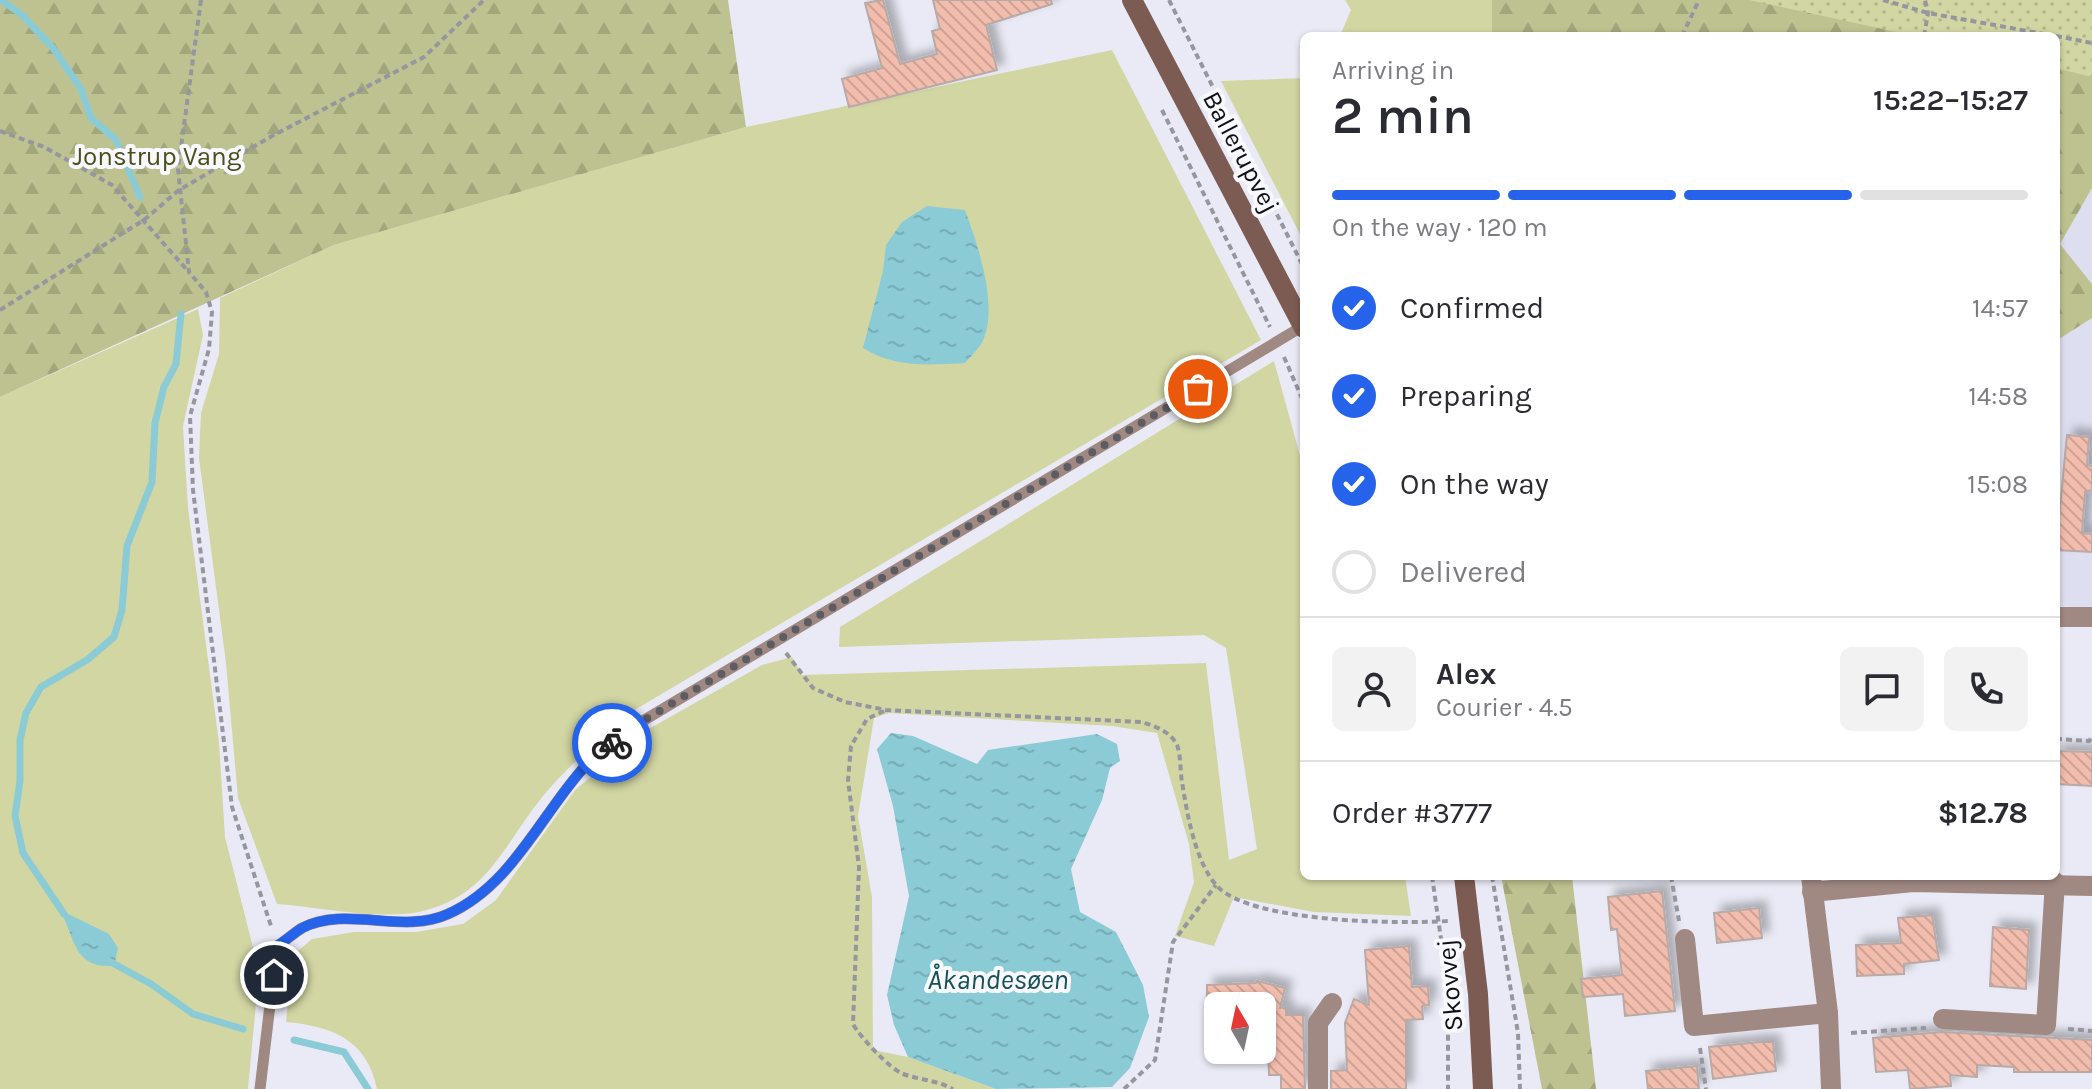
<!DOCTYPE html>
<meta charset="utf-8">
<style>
body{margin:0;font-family:Karla,sans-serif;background:#f2f2f3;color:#2b2b33;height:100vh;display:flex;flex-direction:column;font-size:30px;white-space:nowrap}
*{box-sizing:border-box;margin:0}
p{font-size:26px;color:#7c7c81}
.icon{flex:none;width:44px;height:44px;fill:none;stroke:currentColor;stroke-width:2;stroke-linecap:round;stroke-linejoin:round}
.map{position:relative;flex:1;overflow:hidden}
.sheet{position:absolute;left:1300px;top:32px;width:760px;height:848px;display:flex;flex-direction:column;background:#fff;border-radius:12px;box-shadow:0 2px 6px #0004}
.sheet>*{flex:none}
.needle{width:52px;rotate:351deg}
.buttons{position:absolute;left:1204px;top:992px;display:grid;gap:16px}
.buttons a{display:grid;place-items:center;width:72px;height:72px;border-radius:12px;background:#fff;box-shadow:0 2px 6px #0004;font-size:40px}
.pin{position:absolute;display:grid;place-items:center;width:68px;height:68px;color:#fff;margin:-34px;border:4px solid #fff;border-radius:50%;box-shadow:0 2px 8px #0007}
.courier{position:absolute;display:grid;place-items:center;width:80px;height:80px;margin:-40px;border:6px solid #2563eb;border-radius:50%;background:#fff;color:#222;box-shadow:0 2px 10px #0007}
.overview em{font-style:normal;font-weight:600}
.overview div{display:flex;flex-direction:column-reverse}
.overview{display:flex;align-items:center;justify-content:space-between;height:136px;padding:0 32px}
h1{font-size:52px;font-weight:600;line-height:60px}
.bar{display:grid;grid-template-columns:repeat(4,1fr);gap:12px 8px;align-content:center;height:96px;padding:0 32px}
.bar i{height:10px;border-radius:6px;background:#e1e1e2}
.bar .active{background:#2563eb}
.bar p{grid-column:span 4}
.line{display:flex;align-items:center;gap:20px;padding:0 32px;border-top:2px solid #e1e1e2}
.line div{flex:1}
.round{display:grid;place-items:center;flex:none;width:84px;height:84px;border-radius:12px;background:#f2f2f3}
ol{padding:0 32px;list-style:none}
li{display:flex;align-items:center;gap:24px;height:88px}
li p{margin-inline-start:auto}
li .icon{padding:8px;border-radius:50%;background:#2563eb;color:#fff;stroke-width:4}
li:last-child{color:#7c7c81}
li i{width:44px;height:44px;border:4px solid #e1e1e2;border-radius:50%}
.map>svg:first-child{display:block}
.built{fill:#dddef0}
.grass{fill:#d2d6a3}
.forest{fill:url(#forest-firs)}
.park{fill:url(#park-dots)}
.water{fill:url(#water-ripples)}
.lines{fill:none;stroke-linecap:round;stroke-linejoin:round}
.stream{stroke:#8acbd5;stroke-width:7}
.building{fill:url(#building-back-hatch);stroke:#b7aaa7;stroke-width:2;filter:url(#shadow)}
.path{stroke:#96969f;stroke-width:4;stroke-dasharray:6 4;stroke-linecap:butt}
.lane{stroke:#a18983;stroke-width:11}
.street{stroke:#a18983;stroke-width:20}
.secondary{stroke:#7c5b52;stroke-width:20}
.done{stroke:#5c5c62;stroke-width:8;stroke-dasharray:0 14.4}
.route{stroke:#2563eb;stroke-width:10}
.labels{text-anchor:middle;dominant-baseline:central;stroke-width:8;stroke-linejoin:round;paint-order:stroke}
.street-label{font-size:26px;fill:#101013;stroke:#f8f8ff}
.park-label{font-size:26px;fill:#4d4f16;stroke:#f8f8ff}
.water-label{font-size:28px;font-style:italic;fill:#185057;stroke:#f8f8ff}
</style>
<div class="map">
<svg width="2092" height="1089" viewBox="0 0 2092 1089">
<defs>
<pattern id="forest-firs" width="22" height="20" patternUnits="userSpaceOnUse" patternTransform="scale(2)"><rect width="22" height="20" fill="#bec290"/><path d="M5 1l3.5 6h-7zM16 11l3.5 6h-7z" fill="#a2a67b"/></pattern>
<pattern id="park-dots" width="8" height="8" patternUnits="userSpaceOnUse" patternTransform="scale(2)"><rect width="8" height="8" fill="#d2d6a3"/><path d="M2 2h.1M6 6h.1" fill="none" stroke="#b3b78b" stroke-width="1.8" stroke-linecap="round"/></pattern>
<pattern id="water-ripples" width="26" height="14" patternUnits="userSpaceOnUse" patternTransform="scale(2)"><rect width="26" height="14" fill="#8acbd5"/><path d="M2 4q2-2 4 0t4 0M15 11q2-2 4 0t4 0" fill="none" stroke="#76adb6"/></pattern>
<pattern id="building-back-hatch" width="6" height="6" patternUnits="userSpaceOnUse" patternTransform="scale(2)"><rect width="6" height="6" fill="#f3bdae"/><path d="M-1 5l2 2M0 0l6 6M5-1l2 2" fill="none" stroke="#cfa195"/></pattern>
<filter id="shadow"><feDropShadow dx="7" dy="-7" stdDeviation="4" flood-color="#0004"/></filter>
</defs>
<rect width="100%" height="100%" fill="#eaeaf6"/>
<g class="built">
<polygon points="2092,188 2092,284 2060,244"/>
<polygon points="2092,318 2092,608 2056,606 2056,341"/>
</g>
<g class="grass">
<polygon points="1345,0 1492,0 1492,36 1340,36 1351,10"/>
<path d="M 1112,50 L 1261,340 L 621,718 C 595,744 566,768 543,796 C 505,842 489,895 423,911 C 382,921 319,907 277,904 L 238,798 L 226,663 L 199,458 L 201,413 L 219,354 L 220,298 L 334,245 L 746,127 Z"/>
<polygon points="1304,78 1304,242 1221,81"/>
<polygon points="198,309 203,335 183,426 188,508 219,743 225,837 259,971 248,1089 0,1089 0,397"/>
<path d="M 1274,361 L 1304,470 L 1304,876 L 1405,876 L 1411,916 L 1314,912 L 1234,897 L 1214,946 L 1175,936 L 1194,882 L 1189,844 L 1157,733 L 1112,726 L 889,713 L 874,718 L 858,816 L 872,897 L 873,1050 L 908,1057 L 996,1089 L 377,1089 C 367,1039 331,1026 286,1022 L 292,956 L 312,939 L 354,932 L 416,932 L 463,924 L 496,900 L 575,790 L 647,730 L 762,665 L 792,657 L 802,675 L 1206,663 L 1229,860 L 1257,849 L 1226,648 L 1204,635 L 839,647 L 840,627 Z"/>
</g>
<g class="forest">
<polygon points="0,0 728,0 746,127 334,245 0,397"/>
<polygon points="1492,0 2092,0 2092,188 2060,244 2092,284 2092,318 2056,341 2056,36 1492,36"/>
<polygon points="1501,876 1572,876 1596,1089 1542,1089"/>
</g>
<polygon class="park" points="1749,0 2092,0 2092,77 2056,68 2056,36 1915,36"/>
<g class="water">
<path d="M 927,206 L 965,210 C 977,243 998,303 984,338 C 981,347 971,356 965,363 C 928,365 895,368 863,348 L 883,271 L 886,245 L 902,222 Z"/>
<polygon points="891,733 913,736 977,764 988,750 1097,734 1117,744 1120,761 1110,768 1102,800 1071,869 1080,912 1116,932 1143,985 1149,1017 1130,1068 1112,1087 996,1089 908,1057 894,1025 887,995 909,896 893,806 877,749"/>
<path d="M 60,910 L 109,934 L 118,948 L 114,966 C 73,968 76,940 60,910 Z"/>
</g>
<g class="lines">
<g class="stream">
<polyline points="1,0 21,14 53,48 81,89 91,118 116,140 140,197"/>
<polyline points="64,914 23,853 15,816 20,781 20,740 26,713 41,687 87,660 114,637 122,610 127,546 152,482 155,423 164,387 176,364 181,314"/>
<polyline points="107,960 151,984 193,1014 243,1029"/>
<polyline points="294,1040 344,1052 368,1089"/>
</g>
</g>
<g class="building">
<polygon points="883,0 900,64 937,54 932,31 940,29 933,0 1051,0 1052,4 986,25 997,70 849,107 842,79 882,68 865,3"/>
<polygon points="2067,435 2089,437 2087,465 2092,466 2092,490 2085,492 2082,533 2092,534 2092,552 2056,550"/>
<polygon points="2056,751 2092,752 2092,786 2056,784"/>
<polygon points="1662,891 1675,1011 1625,1016 1623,994 1583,997 1581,979 1622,975 1617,929 1611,930 1608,897"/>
<polygon points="1759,908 1762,938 1717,943 1714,913"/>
<polygon points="1932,915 1939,960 1904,964 1904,974 1857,976 1856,945 1901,943 1898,918"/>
<polygon points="1993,927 2029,930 2026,989 1990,986"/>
<polygon points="1409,946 1412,987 1428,986 1429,1005 1422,1006 1423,1019 1406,1020 1406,1089 1331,1089 1331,1071 1347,1070 1345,1023 1354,999 1369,1005 1365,950"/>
<polygon points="1257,981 1285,988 1280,1008 1286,1007 1286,1015 1303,1015 1305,1089 1281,1089 1281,1075 1269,1075 1268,1051 1262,1050 1262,1006 1207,1006 1207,985 1256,983"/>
<polygon points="1941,1032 2092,1040 2092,1072 2014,1072 2014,1067 1977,1065 1977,1077 1950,1075 1951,1086 1910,1089 1908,1070 1876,1072 1873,1038"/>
<polygon points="1760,1042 1773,1042 1776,1071 1713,1079 1709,1047"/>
<polygon points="1697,1066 1699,1089 1648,1089 1646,1071"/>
</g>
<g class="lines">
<g class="path">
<polyline points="201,0 178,169 189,272 206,292 212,312 209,349 190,416 193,490 232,807 272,929"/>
<polyline points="1169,0 1304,268"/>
<polyline points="1883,0 1928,13 2055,36"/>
<polyline points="1682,36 1699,0"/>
<polyline points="1924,36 1928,13 1925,0"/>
<polyline points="2056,36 2092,43"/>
<polyline points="1162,110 1270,327"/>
<polyline points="0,131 44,147 112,185 187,270"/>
<polyline points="0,310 144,220 179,190 272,136 424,57 484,0"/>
<polyline points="1284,357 1304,403"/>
<path d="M 786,653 L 813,688 L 845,702 L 886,710 L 1142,722 C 1156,727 1170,731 1177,745 C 1181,755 1180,771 1182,782 C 1187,813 1195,862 1217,886 C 1251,923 1400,924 1449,921"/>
<path d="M 884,711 L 867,719 L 851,746 L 848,780 L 859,867 L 853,1024 C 860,1037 890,1069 903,1074 C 920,1080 936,1080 953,1089"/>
<polyline points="2056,739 2089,741 2092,738"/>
<polyline points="1432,876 1448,988 1448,1089"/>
<polyline points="1492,876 1518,1033 1520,1089"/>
<polyline points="1671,876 1679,921"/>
<polyline points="2068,1029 2092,1031"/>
<polyline points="1851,1033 1926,1028"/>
<polyline points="1700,1048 1706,1089"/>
<polyline points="1124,1089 1155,1060 1173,942 1216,885"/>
</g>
<path class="lane" d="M 260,1089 L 277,946 C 285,941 294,933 302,928 C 346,905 402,935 448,914 C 509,887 538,821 580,772 C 593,756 611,744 626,731 L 1303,326"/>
<g class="street">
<polyline points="2056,617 2092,617"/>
<polyline points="1811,876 1828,1013 1831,1089"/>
<polyline points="1812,892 1913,882 2092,886"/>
<polyline points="1685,939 1694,1026 1828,1013"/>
<polyline points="1943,1019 2046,1025 2055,882"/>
<polyline points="1318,1089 1318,1023 1332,1003"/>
</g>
<g class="secondary">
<polyline points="1132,0 1304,328"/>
<polyline points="1464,876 1478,994 1483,1089"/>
</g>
</g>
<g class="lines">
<polyline class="done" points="612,743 626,731 1198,389"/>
<path class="route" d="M 274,975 L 277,946 C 285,941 294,933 302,928 C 346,905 402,935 448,914 C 509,887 538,821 580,772 C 589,761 601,752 612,743"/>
</g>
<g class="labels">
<g class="street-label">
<text transform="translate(1241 152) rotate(62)">Ballerupvej</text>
<text transform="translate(1450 985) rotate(-95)">Skovvej</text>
</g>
<g class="park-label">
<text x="157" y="156">Jonstrup Vang</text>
</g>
<g class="water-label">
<text x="998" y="979">Åkandesøen</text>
</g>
</g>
</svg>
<div class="buttons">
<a><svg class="needle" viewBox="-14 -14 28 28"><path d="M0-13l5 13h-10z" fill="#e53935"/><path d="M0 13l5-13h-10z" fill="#7c7c81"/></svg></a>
</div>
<div class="pin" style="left:1198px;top:389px;background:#ea580c"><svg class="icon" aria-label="bag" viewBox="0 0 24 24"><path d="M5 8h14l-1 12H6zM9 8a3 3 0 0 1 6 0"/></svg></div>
<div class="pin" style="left:274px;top:975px;background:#1f2937"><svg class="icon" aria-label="home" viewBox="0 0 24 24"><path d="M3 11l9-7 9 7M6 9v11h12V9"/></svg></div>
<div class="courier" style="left:612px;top:743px"><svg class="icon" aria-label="bike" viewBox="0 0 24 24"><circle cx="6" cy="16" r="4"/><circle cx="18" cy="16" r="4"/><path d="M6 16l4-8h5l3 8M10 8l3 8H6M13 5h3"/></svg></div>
<section class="sheet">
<div class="overview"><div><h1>2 min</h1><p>Arriving in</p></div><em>15:22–15:27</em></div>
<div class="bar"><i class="active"></i><i class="active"></i><i class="active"></i><i></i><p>On the way · 120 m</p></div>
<ol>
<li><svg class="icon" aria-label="check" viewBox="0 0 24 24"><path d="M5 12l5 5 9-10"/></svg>Confirmed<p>14:57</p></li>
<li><svg class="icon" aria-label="check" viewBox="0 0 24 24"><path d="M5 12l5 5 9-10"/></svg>Preparing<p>14:58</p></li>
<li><svg class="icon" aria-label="check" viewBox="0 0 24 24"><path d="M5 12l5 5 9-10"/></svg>On the way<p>15:08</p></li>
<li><i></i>Delivered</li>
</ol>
<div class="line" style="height:144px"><a class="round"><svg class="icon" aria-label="person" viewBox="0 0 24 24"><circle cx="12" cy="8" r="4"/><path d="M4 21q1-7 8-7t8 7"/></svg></a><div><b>Alex</b><p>Courier · 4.5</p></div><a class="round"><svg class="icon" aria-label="chat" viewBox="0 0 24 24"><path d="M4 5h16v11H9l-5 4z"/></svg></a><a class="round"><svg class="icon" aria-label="phone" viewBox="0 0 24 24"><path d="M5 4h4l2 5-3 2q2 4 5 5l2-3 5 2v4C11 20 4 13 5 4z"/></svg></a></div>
<div class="line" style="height:104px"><div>Order #3777</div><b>$12.78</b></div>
</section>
</div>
